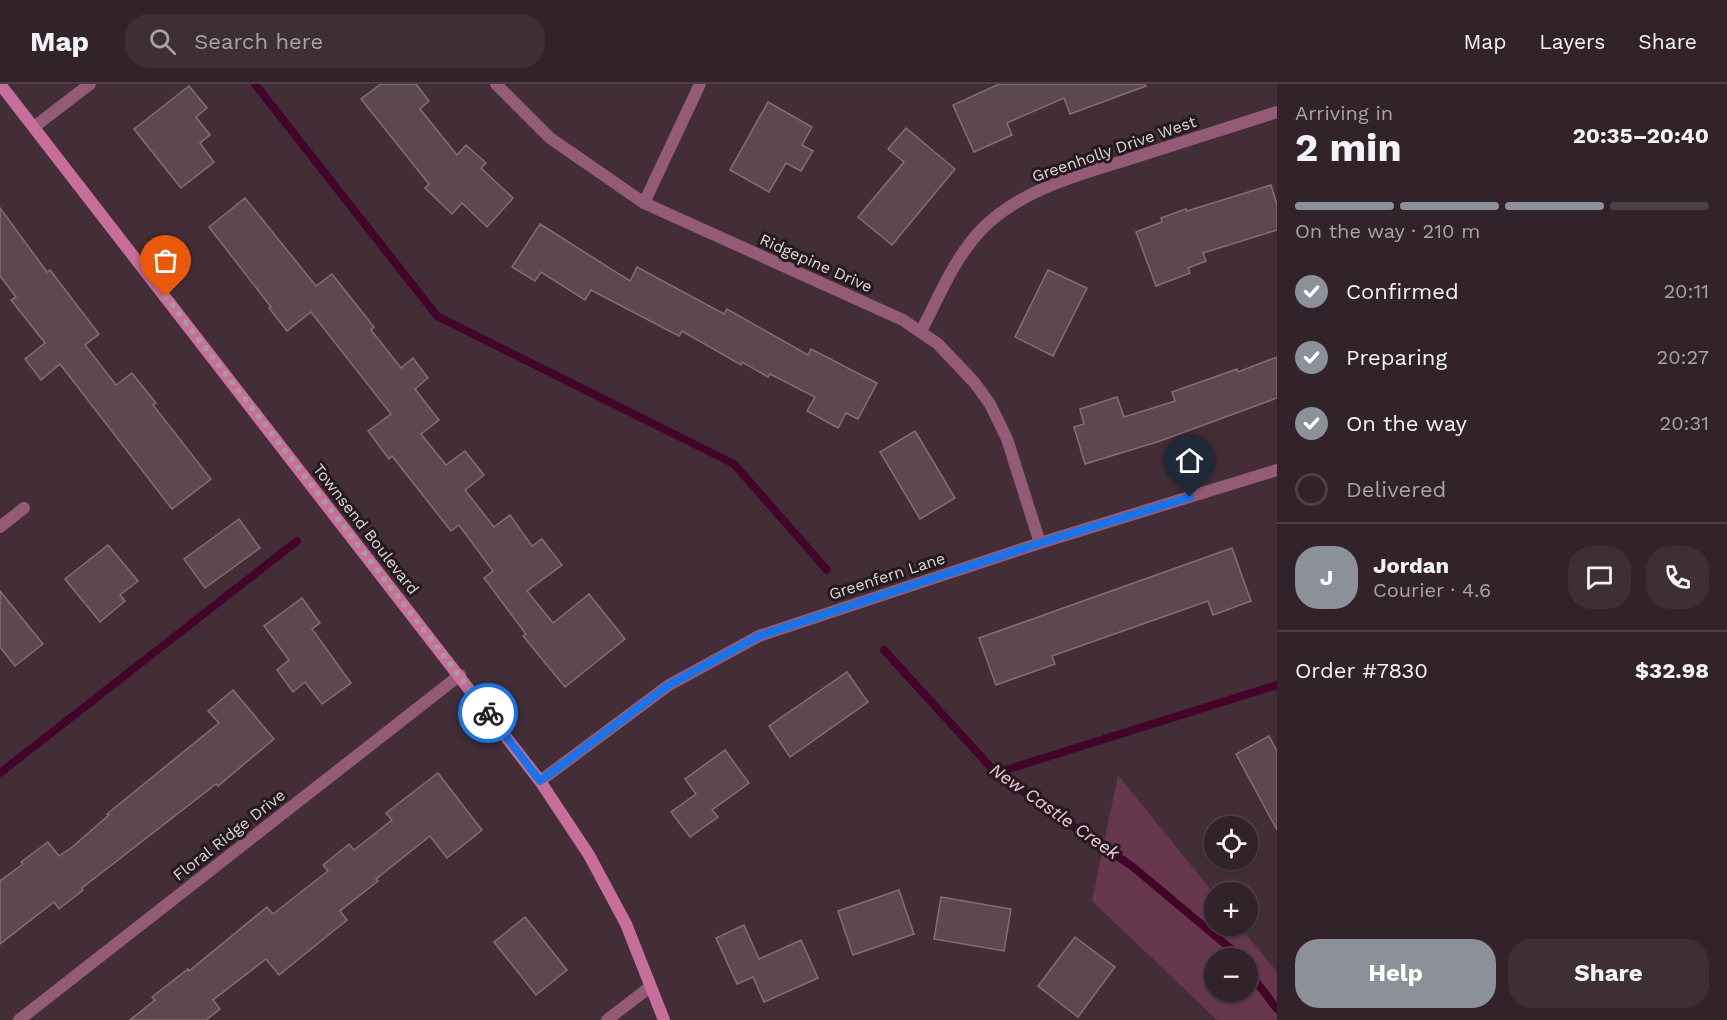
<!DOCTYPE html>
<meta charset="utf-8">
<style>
body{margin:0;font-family:"Work Sans",sans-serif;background:#3d2f35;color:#f1f3f6;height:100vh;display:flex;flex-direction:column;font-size:22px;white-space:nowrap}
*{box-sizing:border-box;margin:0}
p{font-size:20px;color:#a8a4a8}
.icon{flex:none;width:33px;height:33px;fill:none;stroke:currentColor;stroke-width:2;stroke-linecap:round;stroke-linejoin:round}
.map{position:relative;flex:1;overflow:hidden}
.side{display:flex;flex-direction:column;background:#322229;width:450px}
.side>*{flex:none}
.buttons{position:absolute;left:1204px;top:732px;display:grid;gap:12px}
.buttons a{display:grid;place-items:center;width:54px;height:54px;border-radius:50%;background:#322229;box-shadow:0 2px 4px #0004,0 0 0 2px #4d3f46;font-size:30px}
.pin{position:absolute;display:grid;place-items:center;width:51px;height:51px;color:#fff;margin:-62px -26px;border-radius:50% 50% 50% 0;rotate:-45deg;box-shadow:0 0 6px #0007}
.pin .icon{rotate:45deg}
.courier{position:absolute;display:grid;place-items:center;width:60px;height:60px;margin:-30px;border:4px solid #1a73e8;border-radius:50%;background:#fff;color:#222;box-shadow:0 2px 8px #0007}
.summary em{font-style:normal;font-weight:700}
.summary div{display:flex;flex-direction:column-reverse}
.summary{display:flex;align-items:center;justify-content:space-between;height:102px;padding:0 18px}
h1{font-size:39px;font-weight:700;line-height:45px}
.bar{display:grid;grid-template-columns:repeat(4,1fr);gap:9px 6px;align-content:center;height:72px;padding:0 18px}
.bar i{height:8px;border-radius:4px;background:#4d3f46}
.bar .current{background:#8c9099}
.bar p{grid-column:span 4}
.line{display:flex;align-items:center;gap:15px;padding:0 18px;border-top:2px solid #4d3f46}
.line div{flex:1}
.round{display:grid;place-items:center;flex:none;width:63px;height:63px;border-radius:24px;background:#3d2f35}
ol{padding:0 18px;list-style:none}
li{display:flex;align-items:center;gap:18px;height:66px}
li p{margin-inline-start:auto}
li .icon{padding:6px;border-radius:50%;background:#8c9099;color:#fff;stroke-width:4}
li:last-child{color:#a8a4a8}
li i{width:33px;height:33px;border:3px solid #4d3f46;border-radius:50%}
.action{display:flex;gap:12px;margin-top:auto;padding:12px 18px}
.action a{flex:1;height:69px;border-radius:24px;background:#8c9099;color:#fff;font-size:24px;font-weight:700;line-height:69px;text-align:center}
.action a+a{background:#3d2f35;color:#f1f3f6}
header{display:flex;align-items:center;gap:36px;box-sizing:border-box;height:84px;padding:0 30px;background:#322229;border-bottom:2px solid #4d3f46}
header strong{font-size:28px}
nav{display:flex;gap:33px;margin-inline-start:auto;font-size:21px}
.search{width:420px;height:54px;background:#3d2f35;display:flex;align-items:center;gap:15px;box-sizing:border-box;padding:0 21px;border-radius:24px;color:#a8a4a8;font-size:22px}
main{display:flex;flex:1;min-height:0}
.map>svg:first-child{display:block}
.green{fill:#67374e;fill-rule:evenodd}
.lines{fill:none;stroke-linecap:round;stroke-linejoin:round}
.stream{stroke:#420529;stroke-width:8}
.building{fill:#5d4751;stroke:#856d78;stroke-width:1.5}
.street{stroke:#945b76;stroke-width:12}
.secondary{stroke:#c76e9a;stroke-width:12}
.done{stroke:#aa9aa0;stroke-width:6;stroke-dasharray:0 10.8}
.route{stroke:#1a73e8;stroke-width:8}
.labels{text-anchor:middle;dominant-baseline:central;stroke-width:6;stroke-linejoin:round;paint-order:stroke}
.street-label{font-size:16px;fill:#e1d4d9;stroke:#231a1e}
.water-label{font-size:18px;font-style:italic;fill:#f5c5da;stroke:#231a1e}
</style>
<header>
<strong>Map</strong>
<div class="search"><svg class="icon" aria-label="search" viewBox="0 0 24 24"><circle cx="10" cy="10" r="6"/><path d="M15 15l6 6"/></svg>Search here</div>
<nav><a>Map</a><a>Layers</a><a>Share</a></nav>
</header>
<main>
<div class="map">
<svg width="1277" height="936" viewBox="0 0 1277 936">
<rect width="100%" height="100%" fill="#432e37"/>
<path class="green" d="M 1118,691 L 1215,811 L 1215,842 L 1239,842 L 1277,888 L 1277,936 L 1217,936 L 1092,817 ZM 1215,874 L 1248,874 L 1248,908 L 1215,908 Z"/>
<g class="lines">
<g class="stream">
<polyline points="255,0 437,232 734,380 827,486"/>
<polyline points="884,566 996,689 1133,783 1231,865 1238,874"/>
<polyline points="0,689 297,457"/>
<polyline points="996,689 1277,601"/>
<polyline points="1248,887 1277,925"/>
</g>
</g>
<g class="building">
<polygon points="381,0 416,0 429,17 420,25 457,71 466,61 486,79 481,84 513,114 487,143 462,119 452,130 425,104 429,100 361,15"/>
<polygon points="999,0 1145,0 1146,2 1070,30 1064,14 1007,39 1012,51 974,68 953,21"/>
<polygon points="189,2 207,24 196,33 210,51 200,59 214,78 181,104 134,45"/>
<polygon points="768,18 812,43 802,61 813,67 801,87 786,79 769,108 730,86"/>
<polygon points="906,44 955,85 892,161 858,133 904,78 888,65"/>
<polygon points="1271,101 1277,121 1277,146 1203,169 1206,177 1188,184 1190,189 1156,202 1136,148 1162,138 1161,134 1186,125 1187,127"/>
<polygon points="245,114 316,202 332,190 374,243 371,246 401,284 413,274 428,294 415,305 439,336 421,350 446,381 465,367 484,391 465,406 494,443 510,431 532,462 542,455 562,481 527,507 553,539 589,510 625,555 565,603 523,552 526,550 484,494 493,487 459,441 451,447 392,372 389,375 368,347 391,330 311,228 287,247 269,224 271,223 209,143"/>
<polygon points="0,124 47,188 50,186 99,250 85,261 116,301 132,289 156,319 153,321 211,395 172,425 60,280 41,296 25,275 45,259 11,216 16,213 0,192"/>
<polygon points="540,140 630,197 637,183 724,230 727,225 808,271 811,265 877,299 858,335 846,329 838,344 807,327 815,313 770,290 768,293 742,278 741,281 682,247 679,252 591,206 585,216 541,188 535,197 512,183"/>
<polygon points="1048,186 1087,204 1053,272 1015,253"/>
<polygon points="1277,273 1277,314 1160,357 1085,380 1074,343 1084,340 1080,325 1117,313 1124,333 1175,317 1172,308 1237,285 1238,288"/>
<polygon points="915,347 955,414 920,435 880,368"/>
<polygon points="239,435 260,464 205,504 184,475"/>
<polygon points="108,461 138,497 120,511 125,517 100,538 65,495"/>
<polygon points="1232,464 1251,517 1213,531 1208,517 1052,572 1055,580 996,601 979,554"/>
<polygon points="0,507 43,560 15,582 0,563"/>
<polygon points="302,514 320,539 312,545 351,599 322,620 305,598 293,608 277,586 289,576 264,542"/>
<polygon points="847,588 868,618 790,673 769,642"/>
<polygon points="233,606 274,655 218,702 216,700 82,804 83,806 59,825 54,818 0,860 0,797 23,780 21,778 48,758 59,772 71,764 109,731 107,730 219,639 208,627"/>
<polygon points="1269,652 1277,667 1277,746 1236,670"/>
<polygon points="725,666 749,699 712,726 718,733 690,753 671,728 696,710 685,695"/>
<polygon points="438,689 482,746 447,774 430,752 376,795 378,797 340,827 347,836 279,891 266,875 213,916 220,925 206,936 130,936 155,916 152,913 188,885 189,887 267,823 273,830 328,787 323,781 349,760 354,766 392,736 386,729"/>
<polygon points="899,806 914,850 853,871 838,827"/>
<polygon points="941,813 1011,825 1004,867 934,855"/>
<polygon points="525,833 567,886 536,911 494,858"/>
<polygon points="744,841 759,875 801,856 818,894 764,918 753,893 737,900 716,854"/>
<polygon points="1075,853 1115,883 1078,933 1038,902"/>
</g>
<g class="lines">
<g class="street">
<polyline points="496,0 550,54 644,119 903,236 938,260 974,298 990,320 1007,355 1040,459"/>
<polyline points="34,43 90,0"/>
<polyline points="644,119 700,0"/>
<path d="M 921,247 C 939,213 954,174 982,145 C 1023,103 1087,89 1142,71 C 1187,57 1232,42 1277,28"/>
<polyline points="0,443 24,424"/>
<polyline points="540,697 669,601 759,552 1040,459 1277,386"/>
<polyline points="19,936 460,591"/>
<polyline points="607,936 650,903"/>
</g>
<polyline class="secondary" points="0,0 540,697 589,771 626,840 664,936"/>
</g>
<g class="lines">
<polyline class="done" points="166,213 488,629"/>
<polyline class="route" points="488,629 540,697 669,601 759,552 1040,459 1190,413"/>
</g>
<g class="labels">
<g class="street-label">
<text transform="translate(1114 65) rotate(-19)">Greenholly Drive West</text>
<text transform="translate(816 179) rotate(24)">Ridgepine Drive</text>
<text transform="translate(366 445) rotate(52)">Townsend Boulevard</text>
<text transform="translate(887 492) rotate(-18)">Greenfern Lane</text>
<text transform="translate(229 751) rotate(-38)">Floral Ridge Drive</text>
</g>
<g class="water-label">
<text transform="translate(1055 727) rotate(35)">New Castle Creek</text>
</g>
</g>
</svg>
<div class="buttons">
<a><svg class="icon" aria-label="locate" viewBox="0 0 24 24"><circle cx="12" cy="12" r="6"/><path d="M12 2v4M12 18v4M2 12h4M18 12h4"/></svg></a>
<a>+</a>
<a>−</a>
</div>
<div class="pin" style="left:166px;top:213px;background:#ea580c"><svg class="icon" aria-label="bag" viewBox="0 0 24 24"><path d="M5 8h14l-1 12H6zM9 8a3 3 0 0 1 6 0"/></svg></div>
<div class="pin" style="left:1190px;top:413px;background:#1f2937"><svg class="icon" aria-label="home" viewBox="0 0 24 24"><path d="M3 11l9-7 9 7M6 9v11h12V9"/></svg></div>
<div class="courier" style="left:488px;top:629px"><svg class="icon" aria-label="bike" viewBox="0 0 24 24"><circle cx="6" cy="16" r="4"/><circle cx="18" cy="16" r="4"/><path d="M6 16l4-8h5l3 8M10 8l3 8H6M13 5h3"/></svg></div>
</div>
<section class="side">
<div class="summary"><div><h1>2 min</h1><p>Arriving in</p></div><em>20:35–20:40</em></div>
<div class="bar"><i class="current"></i><i class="current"></i><i class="current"></i><i></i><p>On the way · 210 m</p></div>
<ol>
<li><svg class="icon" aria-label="check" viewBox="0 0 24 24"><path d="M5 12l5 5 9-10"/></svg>Confirmed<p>20:11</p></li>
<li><svg class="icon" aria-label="check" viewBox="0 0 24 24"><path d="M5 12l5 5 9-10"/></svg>Preparing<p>20:27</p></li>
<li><svg class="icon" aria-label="check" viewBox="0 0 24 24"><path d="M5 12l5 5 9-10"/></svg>On the way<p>20:31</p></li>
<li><i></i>Delivered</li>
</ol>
<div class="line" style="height:108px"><b class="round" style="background:#8c9099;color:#fff">J</b><div><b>Jordan</b><p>Courier · 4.6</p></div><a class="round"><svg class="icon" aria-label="chat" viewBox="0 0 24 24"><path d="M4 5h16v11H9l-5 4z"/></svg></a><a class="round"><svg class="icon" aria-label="phone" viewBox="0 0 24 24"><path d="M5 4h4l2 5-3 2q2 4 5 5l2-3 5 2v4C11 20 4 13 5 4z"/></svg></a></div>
<div class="line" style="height:78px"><div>Order #7830</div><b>$32.98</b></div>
<div class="action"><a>Help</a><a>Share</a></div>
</section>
</main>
